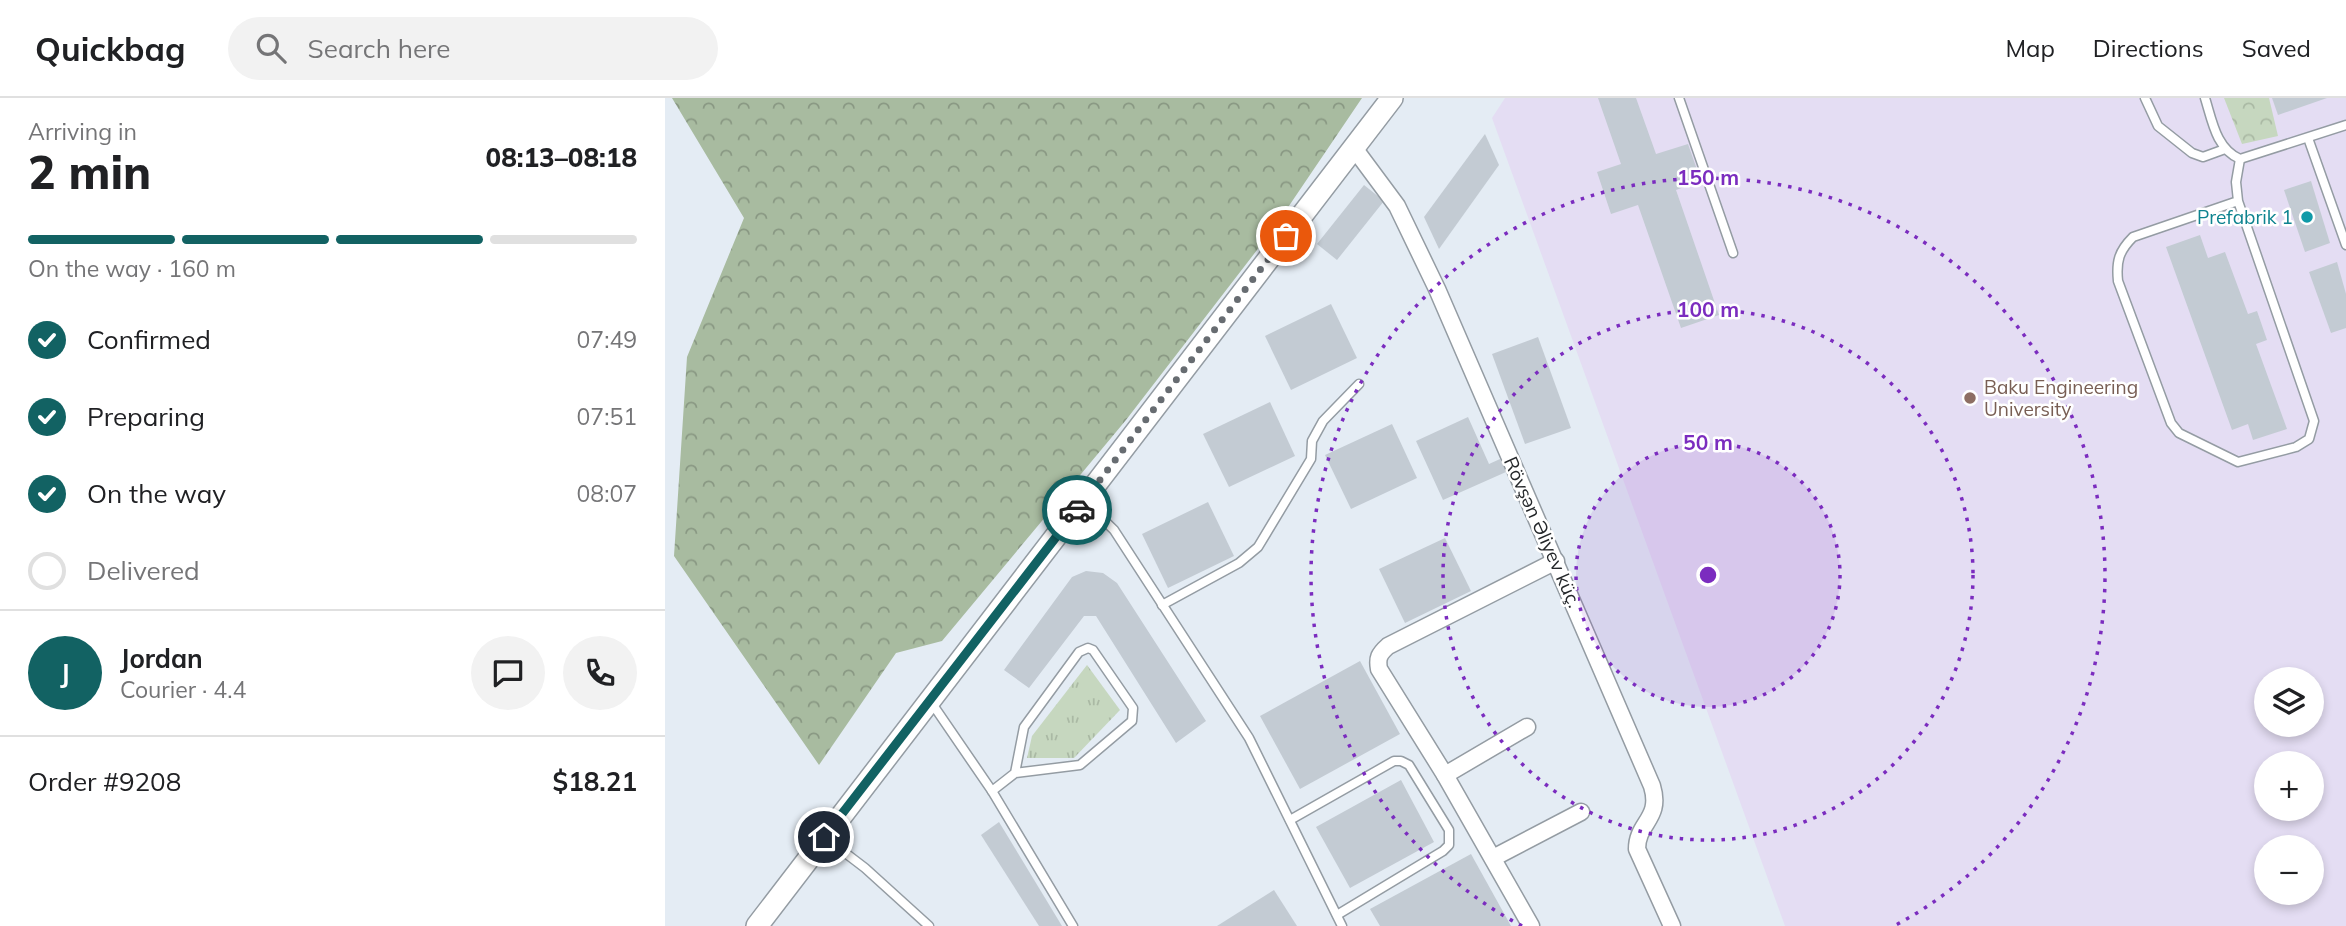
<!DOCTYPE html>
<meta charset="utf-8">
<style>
body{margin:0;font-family:Mulish,sans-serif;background:#f2f2f2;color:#202124;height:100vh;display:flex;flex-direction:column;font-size:26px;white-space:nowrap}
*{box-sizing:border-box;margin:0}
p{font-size:23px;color:#757577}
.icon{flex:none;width:38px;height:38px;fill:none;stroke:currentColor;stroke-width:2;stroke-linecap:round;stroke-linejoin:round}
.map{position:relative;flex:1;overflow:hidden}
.side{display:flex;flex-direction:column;background:#fff;width:665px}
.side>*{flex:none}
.tools{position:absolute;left:1589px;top:569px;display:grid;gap:14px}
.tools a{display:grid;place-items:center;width:70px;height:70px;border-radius:50%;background:#fff;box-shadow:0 4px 10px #0003;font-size:35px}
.pin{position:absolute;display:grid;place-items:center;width:60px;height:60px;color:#fff;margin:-30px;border:4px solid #fff;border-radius:50%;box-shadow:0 2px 7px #0007}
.courier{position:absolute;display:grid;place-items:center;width:70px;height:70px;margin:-35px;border:5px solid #126263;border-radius:50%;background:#fff;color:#222;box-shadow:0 2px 9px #0007}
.overview em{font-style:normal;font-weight:800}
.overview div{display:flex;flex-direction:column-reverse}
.overview{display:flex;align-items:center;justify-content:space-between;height:119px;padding:0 28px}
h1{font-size:46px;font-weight:800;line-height:52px}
.bar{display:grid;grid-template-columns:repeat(4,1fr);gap:10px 7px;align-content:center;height:84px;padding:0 28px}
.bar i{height:9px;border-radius:5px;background:#e0e0e0}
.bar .current{background:#126263}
.bar p{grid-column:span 4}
.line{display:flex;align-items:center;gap:18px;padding:0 28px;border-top:2px solid #e0e0e0}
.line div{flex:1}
.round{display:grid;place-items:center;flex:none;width:74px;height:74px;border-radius:37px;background:#f2f2f2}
ol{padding:0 28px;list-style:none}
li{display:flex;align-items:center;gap:21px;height:77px}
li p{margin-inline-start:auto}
li .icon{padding:7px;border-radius:50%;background:#126263;color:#fff;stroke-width:4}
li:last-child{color:#757577}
li i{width:38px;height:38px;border:4px solid #e0e0e0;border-radius:50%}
header{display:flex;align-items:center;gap:42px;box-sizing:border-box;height:98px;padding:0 35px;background:#fff;border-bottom:2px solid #e0e0e0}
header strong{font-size:33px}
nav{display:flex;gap:38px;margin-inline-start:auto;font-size:24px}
.search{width:490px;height:63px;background:#f2f2f2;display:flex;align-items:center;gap:18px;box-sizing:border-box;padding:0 24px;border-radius:38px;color:#757577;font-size:26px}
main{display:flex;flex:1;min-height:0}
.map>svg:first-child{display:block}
.education{fill:#e4ddf3;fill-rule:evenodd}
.grass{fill:url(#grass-tufts)}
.forest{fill:url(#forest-crowns)}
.park{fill:url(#park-crowns)}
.building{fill:#c3cbd3}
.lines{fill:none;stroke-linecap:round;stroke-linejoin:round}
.service-casing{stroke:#949ca3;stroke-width:11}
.minor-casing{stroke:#949ca3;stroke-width:19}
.secondary-casing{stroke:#949ca3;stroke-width:24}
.service{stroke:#fff;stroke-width:8}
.minor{stroke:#fff;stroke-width:16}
.secondary{stroke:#fff;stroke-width:21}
.done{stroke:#676c71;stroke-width:7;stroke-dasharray:0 12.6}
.route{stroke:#126263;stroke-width:9}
.ring{fill:none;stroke:#7b2cbf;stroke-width:3.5;stroke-dasharray:3.5 7}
.culture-dot{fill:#0f9aa8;stroke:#fff;stroke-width:2.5}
.education-dot{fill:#8d6e63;stroke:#fff;stroke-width:2.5}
.labels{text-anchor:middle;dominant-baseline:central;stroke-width:5;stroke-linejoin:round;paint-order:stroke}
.culture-label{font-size:19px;fill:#0d838f;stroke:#fff;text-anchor:end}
.education-label{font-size:19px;fill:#785e54;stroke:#fff;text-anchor:start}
.street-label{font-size:19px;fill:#24272a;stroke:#fff}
.centre{fill:#7b2cbf;stroke:#fff;stroke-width:3.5}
.ring-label{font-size:21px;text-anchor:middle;font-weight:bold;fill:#7b2cbf;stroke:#fff;stroke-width:5;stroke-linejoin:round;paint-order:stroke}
</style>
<header>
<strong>Quickbag</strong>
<div class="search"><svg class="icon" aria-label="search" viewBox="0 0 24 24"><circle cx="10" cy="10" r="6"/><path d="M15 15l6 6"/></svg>Search here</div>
<nav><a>Map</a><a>Directions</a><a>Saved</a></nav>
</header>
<main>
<section class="side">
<div class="overview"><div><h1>2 min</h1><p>Arriving in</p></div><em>08:13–08:18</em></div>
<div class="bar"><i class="current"></i><i class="current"></i><i class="current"></i><i></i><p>On the way · 160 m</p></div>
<ol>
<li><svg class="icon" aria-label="check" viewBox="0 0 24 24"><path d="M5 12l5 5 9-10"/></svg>Confirmed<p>07:49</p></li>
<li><svg class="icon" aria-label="check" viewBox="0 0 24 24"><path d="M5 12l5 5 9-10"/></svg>Preparing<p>07:51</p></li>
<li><svg class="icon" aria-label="check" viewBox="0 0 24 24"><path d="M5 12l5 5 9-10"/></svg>On the way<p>08:07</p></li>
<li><i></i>Delivered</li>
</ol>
<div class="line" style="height:126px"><b class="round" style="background:#126263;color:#fff">J</b><div><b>Jordan</b><p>Courier · 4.4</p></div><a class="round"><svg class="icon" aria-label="chat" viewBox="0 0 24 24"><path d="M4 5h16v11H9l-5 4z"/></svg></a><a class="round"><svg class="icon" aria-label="phone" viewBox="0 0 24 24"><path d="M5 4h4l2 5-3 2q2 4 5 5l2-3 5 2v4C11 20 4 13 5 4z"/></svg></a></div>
<div class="line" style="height:91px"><div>Order #9208</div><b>$18.21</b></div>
</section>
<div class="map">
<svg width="1681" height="828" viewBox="0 0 1681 828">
<defs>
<pattern id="grass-tufts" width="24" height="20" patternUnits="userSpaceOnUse" patternTransform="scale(1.75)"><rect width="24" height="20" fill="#c6d7bf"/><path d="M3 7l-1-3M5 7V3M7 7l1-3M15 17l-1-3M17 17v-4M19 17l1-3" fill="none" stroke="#aab9a4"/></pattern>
<pattern id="forest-crowns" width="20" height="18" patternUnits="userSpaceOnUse" patternTransform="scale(1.75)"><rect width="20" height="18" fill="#a8bba0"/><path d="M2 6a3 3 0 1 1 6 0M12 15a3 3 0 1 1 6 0" fill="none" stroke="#899883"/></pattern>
<pattern id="park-crowns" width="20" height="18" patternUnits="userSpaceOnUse" patternTransform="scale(1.75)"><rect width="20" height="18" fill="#c6d7bf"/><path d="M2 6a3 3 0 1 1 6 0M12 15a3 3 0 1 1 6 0" fill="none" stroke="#aab9a4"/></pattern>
</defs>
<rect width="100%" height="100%" fill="#e4ecf4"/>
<path class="education" d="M 840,0 L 1681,0 L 1681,828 L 1120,828 L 827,20 ZM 1601,581 L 1647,581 L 1647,626 L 1601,626 ZM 1601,665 L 1647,665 L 1647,710 L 1601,710 ZM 1601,749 L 1647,749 L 1647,794 L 1601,794 Z"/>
<polygon class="grass" points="422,567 455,612 409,660 362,660 367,638"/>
<polygon class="forest" points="7,0 697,0 609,130 461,322 277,543 231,555 154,667 9,458 22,259 79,120"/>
<polygon class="park" points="1559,0 1604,0 1613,38 1577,46"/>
<g class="building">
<polygon points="933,0 971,0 991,56 1023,46 1036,83 1011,92 1054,217 1016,230 973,107 946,116 932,74 956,66"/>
<polygon points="1607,0 1662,0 1613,17"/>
<polygon points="820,36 834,67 774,151 759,119"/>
<polygon points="1646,83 1665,145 1640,154 1619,92"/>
<polygon points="699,87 719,103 672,162 652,146"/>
<polygon points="1535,137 1543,160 1560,154 1583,216 1592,213 1602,242 1591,246 1622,331 1588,342 1583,326 1567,332 1501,149"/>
<polygon points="1672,164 1681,196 1681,230 1666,235 1644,174"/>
<polygon points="666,206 692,260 626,292 600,238"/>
<polygon points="873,239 906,330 860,346 827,256"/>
<polygon points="605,304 630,358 564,389 538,336"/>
<polygon points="803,319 824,366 835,361 841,374 778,402 751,343"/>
<polygon points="727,326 752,380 686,411 660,357"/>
<polygon points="543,404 569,458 503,490 477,436"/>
<polygon points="780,440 806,493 740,525 714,471"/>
<polygon points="421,473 438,475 452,485 541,623 511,645 431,518 419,518 364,590 339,572 407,479"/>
<polygon points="695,563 735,636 635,691 595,618"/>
<polygon points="736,682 769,744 685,790 651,729"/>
<polygon points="334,724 397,828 374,828 316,737"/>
<polygon points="806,756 846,828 715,828 705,811"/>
<polygon points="609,792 632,828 552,828"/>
</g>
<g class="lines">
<defs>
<g id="service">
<polyline points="1014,0 1068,155"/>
<polyline points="1480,0 1493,28 1527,55 1538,59 1560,51"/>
<path d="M 1540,0 C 1547,22 1551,51 1575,61 L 1681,27"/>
<polyline points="1643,40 1681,147"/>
<path d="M 1573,103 L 1468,139 C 1454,153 1451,163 1453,183 L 1506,325 L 1514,335 L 1573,364 L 1631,349 L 1644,341 L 1649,323 L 1573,103 L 1571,84 L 1575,61"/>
<polyline points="419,403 449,432 584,640 677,828"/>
<polyline points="497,507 574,465 593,449 646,361 647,343 658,323 694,286"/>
<polyline points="266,604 327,693 408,828"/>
<polyline points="327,693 350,675 415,667 467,623 468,610 428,552 423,550 414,554 359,629 350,675"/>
<polyline points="625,722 729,663 736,663 744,667 784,732 784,747 778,753 672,817"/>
<polyline points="162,741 200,770 264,828"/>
</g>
<g id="minor">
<path d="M 689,50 L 732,108 L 772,191 L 987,688 C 997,721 972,724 972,751 L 1007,828"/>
<polyline points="780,677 862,629"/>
<polyline points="828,760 916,714"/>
<path d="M 866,828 L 780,677 L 714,571 C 712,560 714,556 723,548 L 891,463"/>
</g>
<polyline id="secondary" points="92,828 727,0"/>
</defs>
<use href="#service" class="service-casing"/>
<use href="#minor" class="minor-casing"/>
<use href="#secondary" class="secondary-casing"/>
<use href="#service" class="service"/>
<use href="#minor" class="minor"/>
<use href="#secondary" class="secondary"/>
</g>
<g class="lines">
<polyline class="done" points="412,412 621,138"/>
<polyline class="route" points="159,739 412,412"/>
</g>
<circle cx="1043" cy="477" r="132" fill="#7b2cbf" fill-opacity=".12"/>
<g class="ring">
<circle cx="1043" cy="477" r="132"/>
<circle cx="1043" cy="477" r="265"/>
<path d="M857 828A397 397 0 1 1 1229 828"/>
</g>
<circle class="culture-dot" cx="1642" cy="119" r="7"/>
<circle class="education-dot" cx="1305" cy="300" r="7"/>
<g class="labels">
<g class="culture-label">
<text x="1628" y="119">Prefabrik 1</text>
</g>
<g class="education-label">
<text x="1319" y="289">Baku Engineering<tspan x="1319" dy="22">University</tspan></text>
</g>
<g class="street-label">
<text transform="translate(878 434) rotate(66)">Rövşən Əliyev küç.</text>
</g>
</g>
<circle cx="1043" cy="477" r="10" class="centre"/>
<g class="ring-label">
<text x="1043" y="87">150 m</text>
<text x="1043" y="219">100 m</text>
<text x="1043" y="352">50 m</text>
</g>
</svg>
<div class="tools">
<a><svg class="icon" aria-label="layers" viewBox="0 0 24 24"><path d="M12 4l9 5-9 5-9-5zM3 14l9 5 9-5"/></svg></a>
<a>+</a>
<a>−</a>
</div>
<div class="pin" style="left:621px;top:138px;background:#ea580c"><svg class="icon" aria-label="bag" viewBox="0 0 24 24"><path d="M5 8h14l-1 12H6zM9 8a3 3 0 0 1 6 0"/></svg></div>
<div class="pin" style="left:159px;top:739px;background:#1f2937"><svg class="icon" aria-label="home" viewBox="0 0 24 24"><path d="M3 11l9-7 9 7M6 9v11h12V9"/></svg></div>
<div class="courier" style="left:412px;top:412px"><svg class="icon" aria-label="car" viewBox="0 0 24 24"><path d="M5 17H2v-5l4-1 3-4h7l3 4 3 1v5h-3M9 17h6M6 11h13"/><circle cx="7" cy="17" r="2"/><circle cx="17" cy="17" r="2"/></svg></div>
</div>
</main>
